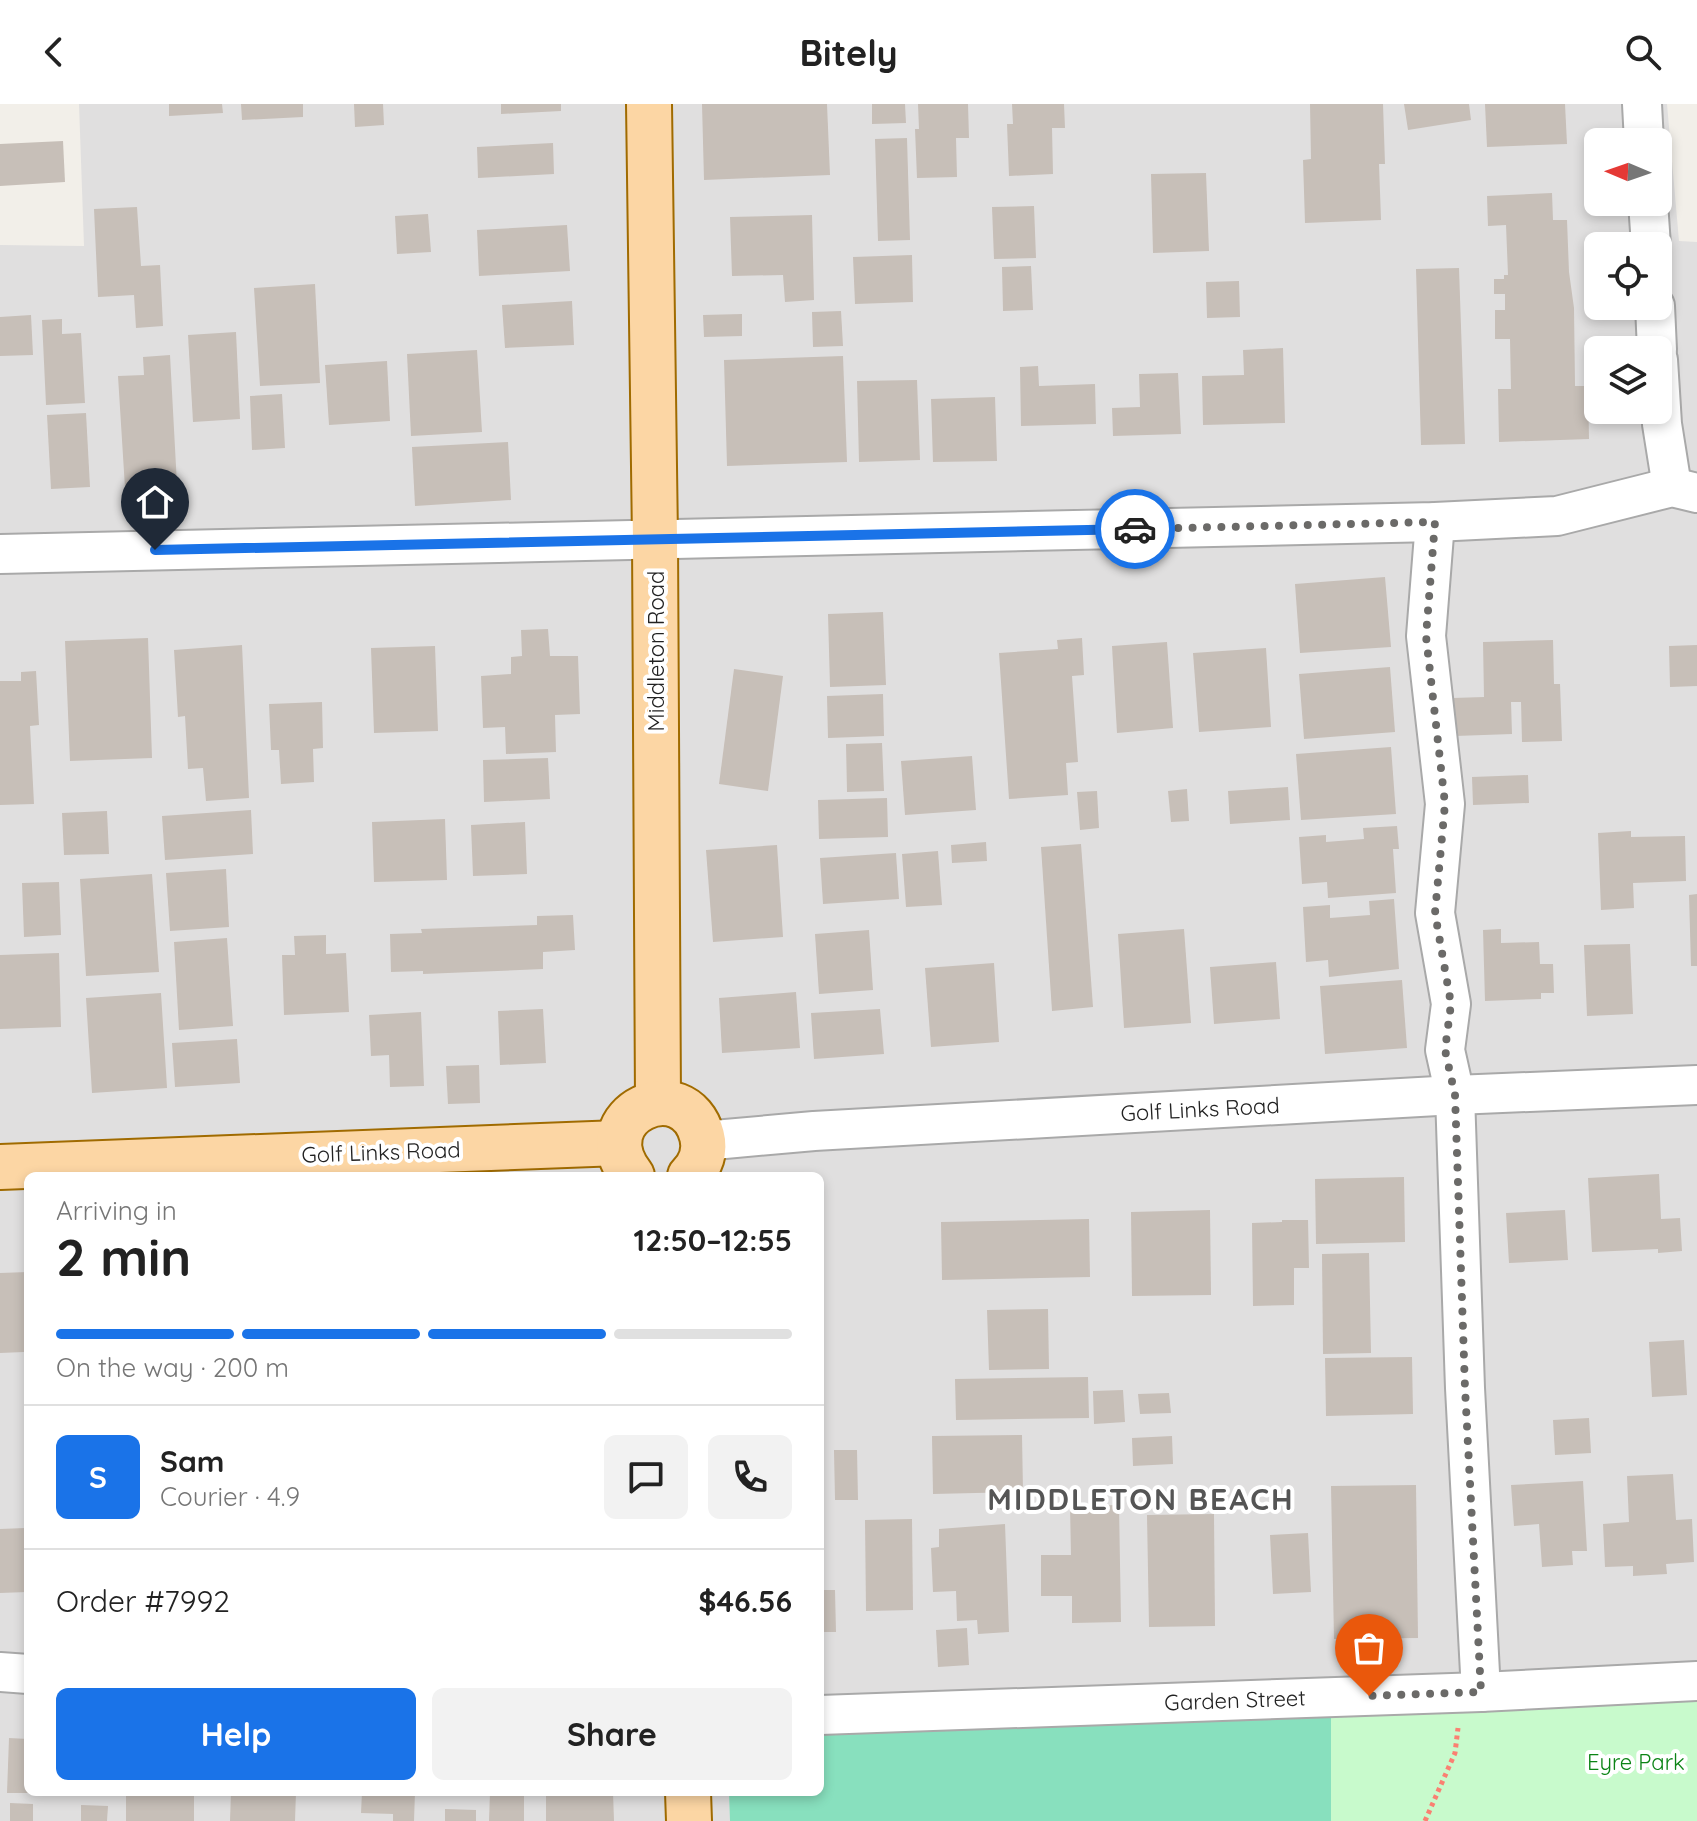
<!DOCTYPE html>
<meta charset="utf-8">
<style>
body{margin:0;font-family:Quicksand,sans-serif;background:#f2f2f2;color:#222;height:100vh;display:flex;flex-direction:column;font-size:30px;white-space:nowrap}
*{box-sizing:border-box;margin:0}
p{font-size:26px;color:#767676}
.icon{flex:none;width:44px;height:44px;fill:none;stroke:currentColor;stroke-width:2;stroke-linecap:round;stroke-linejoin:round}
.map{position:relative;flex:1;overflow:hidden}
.side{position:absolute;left:24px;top:1068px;width:800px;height:624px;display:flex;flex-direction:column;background:#fff;border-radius:12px;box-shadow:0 4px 12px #0003}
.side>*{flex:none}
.needle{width:52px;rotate:272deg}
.tools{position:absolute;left:1584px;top:24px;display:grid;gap:16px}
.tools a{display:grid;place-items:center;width:88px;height:88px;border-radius:12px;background:#fff;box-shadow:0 4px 12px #0003;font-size:40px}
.pin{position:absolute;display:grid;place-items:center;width:68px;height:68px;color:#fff;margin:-82px -34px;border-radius:50% 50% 50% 0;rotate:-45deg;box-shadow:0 0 8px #0007}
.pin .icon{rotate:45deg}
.courier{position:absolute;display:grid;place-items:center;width:80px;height:80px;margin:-40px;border:6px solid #1a73e8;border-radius:50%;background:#fff;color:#222;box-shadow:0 2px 10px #0007}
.head em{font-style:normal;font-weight:700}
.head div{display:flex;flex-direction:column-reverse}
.head{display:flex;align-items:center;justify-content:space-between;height:136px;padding:0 32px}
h1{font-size:52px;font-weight:700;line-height:60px}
.bar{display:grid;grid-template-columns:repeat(4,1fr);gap:12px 8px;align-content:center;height:96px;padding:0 32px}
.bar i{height:10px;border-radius:6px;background:#e0e0e0}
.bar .current{background:#1a73e8}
.bar p{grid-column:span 4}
.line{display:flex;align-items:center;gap:20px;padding:0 32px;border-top:2px solid #e0e0e0}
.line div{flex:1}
.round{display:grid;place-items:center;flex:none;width:84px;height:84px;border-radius:12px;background:#f2f2f2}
.primary-button{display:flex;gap:16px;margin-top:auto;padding:16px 32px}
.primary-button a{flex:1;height:92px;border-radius:12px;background:#1a73e8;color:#fff;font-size:32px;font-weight:700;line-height:92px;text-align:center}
.primary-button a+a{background:#f2f2f2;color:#222}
header{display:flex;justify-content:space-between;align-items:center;height:104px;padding:0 32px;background:#fff;font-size:36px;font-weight:700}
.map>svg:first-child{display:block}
.residential{fill:#e0dfdf;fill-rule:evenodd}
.park{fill:#c8facc}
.pitch{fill:#88e0be}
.building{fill:#c7bfb8}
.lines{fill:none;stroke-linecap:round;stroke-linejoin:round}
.minor-casing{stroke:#a9a9a9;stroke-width:42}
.major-casing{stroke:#a06b00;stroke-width:48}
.path{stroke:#fa8072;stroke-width:5;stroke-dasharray:4 4;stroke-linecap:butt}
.minor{stroke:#fff;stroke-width:38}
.major{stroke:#fcd6a4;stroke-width:44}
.done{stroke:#6b6a68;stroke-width:8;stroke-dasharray:0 14.4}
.route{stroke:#1a73e8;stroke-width:10}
.labels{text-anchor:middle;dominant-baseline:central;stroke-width:8;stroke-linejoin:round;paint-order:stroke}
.street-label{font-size:22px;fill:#222;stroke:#fff}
.park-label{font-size:22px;fill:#0c8416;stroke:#fff}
.district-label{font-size:30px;font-weight:bold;letter-spacing:2px;fill:#555;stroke:#fff}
</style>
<header><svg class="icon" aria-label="back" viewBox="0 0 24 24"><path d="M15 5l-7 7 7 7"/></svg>Bitely<svg class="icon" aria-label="search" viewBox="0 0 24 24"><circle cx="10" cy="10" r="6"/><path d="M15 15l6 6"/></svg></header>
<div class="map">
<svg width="1697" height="1717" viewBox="0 0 1697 1717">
<rect width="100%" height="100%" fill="#f2efe9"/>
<path class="residential" d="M 79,0 L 1667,0 L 1679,137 L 1697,138 L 1697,1717 L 0,1717 L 0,141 L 84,142 ZM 1598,38 L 1658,38 L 1658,98 L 1598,98 ZM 1598,142 L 1658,142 L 1658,202 L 1598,202 ZM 1598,246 L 1658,246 L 1658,306 L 1598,306 ZM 28,1072 L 820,1072 L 820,1688 L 28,1688 Z"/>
<polygon class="park" points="1697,1597 1697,1717 1331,1717 1331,1607"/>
<polygon class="pitch" points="1331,1607 1331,1717 730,1717 729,1688 820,1688 820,1625"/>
<g class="building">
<polygon points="169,0 222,0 223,9 169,12"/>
<polygon points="241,0 303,0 303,13 242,16"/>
<polygon points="354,0 383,0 384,21 355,23"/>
<polygon points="501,0 561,0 561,7 501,10"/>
<polygon points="702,0 827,0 830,71 704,76"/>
<polygon points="872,0 905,0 906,19 872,20"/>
<polygon points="918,0 968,0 969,34 956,34 957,73 917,74 915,25 919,25"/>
<polygon points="1012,0 1064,0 1065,24 1052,24 1053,70 1009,72 1007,20 1013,20"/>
<polygon points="1310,0 1383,0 1385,60 1379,60 1381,116 1305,119 1303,56 1311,55"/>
<polygon points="1404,0 1469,0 1471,16 1408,26"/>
<polygon points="1485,0 1565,0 1567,40 1487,43"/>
<polygon points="907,34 910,136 878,137 875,35"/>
<polygon points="63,37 65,78 0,82 0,40"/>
<polygon points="553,39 554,70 478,74 477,43"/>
<polygon points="1206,69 1209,147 1153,149 1151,70"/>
<polygon points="1552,89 1553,116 1567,116 1569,168 1574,204 1575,282 1588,282 1589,335 1499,338 1498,285 1511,285 1510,235 1495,235 1495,206 1505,206 1505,190 1494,190 1494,175 1504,175 1504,171 1508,171 1506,121 1488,122 1487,92"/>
<polygon points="1034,102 1036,154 994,155 992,103"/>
<polygon points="137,103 141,162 160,161 163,222 136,224 134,191 98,193 94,105"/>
<polygon points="428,110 431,148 397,150 395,112"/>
<polygon points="812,111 814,196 785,198 783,171 732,172 730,113"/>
<polygon points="567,121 570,167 479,172 477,126"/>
<polygon points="912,151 913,198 855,200 853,153"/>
<polygon points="1031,162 1033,206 1003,207 1002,163"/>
<polygon points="1459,164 1465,340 1421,341 1416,165"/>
<polygon points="1239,177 1240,213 1207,214 1206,178"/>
<polygon points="315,180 320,279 260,282 254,184"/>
<polygon points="572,197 574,241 505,244 502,201"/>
<polygon points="841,207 843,242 813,243 812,208"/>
<polygon points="742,210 742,232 704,233 703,211"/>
<polygon points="31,211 33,251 0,252 0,213"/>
<polygon points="62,215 62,230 81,229 85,299 46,301 42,216"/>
<polygon points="236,228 240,315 193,318 188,231"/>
<polygon points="1283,244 1285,319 1203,321 1202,272 1244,271 1243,246"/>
<polygon points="477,246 482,328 411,332 407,250"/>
<polygon points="170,251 177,381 125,384 118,272 144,271 143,253"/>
<polygon points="843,252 847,358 727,362 724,256"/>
<polygon points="387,257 390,317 329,321 325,261"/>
<polygon points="1038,262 1039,282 1095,280 1096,320 1021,322 1020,263"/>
<polygon points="1178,269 1181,330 1113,332 1112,304 1140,303 1139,270"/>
<polygon points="917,276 920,356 859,358 857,277"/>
<polygon points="282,290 285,344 252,346 250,292"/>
<polygon points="995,293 997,357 933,358 931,295"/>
<polygon points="86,309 90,383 51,385 47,311"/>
<polygon points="508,338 511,396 415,402 412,343"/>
<polygon points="1385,473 1391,543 1300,549 1295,480"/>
<polygon points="883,508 886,581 830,583 828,510"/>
<polygon points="548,525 550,552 578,552 580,610 555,611 556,648 506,650 505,623 483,624 481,572 511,570 511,553 522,552 521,526"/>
<polygon points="148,534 152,654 70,657 65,537"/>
<polygon points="1082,534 1084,571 1072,572 1078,658 1066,659 1068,691 1009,695 999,549 1058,545 1057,536"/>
<polygon points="1553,536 1554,580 1560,580 1562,637 1522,638 1521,598 1511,598 1512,630 1455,632 1453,594 1484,593 1483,538"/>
<polygon points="1167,538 1173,624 1117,629 1112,542"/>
<polygon points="242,541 249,694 206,697 203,664 188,665 185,612 178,613 174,546"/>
<polygon points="1697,541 1697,582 1670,583 1669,542"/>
<polygon points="435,542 438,627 374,629 371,544"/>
<polygon points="1266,544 1271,623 1199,628 1193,549"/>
<polygon points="1390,563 1395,628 1304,635 1299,570"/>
<polygon points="734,565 783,572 768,687 719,680"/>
<polygon points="36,567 39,621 30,622 34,700 0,701 0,577 21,577 21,568"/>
<polygon points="883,590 884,632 828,634 827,592"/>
<polygon points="322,598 323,644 313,645 314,678 281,680 279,646 271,646 269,600"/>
<polygon points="882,639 884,687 847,688 846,640"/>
<polygon points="1391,643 1396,710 1301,716 1296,650"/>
<polygon points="972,652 976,706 905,711 901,657"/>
<polygon points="548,654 550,695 484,698 483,656"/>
<polygon points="1528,671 1529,699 1473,701 1472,673"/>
<polygon points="1288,683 1290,716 1230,720 1228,687"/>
<polygon points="1187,685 1189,717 1171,718 1168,687"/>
<polygon points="1097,687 1099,724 1080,726 1077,688"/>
<polygon points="887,694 888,733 819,735 818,696"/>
<polygon points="251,706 253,750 165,756 162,712"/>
<polygon points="107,707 109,750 64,751 62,709"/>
<polygon points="445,715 447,776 374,778 372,718"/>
<polygon points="525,718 527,770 473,772 471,721"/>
<polygon points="1397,722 1399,745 1393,745 1396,789 1328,794 1327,778 1302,780 1299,733 1326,731 1326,738 1364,735 1363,724"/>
<polygon points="1631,727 1631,733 1685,732 1686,777 1633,779 1634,804 1601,806 1598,729"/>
<polygon points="986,738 987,757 952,759 951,741"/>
<polygon points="1081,740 1093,903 1052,907 1041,743"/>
<polygon points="777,741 783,833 713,838 706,746"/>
<polygon points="938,747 942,801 906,803 902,750"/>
<polygon points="896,749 899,795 823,800 820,754"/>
<polygon points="226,765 229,823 170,827 166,769"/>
<polygon points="152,770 159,868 86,872 80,775"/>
<polygon points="59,778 61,831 24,833 22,779"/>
<polygon points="1697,790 1697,862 1691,862 1689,791"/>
<polygon points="1394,795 1399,865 1329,873 1328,856 1306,858 1303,803 1330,801 1330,814 1370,811 1369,797"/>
<polygon points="573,811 575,846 543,848 543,865 423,870 423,867 391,868 390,830 422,829 421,825 537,821 537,812"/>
<polygon points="1184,825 1191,919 1124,924 1118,830"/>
<polygon points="1501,825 1501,839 1539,838 1540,860 1553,860 1554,889 1541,889 1541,895 1485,897 1483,826"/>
<polygon points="869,826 873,886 819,890 815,830"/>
<polygon points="326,831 326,850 346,849 349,908 284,911 282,851 295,851 294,832"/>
<polygon points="227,834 233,922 179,926 174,838"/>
<polygon points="1630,840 1633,910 1587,912 1584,841"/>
<polygon points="59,849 61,923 0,925 0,851"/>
<polygon points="1276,858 1280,915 1214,920 1210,863"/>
<polygon points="994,859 999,938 931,943 925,864"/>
<polygon points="1402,876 1407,944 1325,950 1320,882"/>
<polygon points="796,888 800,944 722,949 719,894"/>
<polygon points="161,889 167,984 92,989 86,894"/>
<polygon points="543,905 546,959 500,961 498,907"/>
<polygon points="880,905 884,950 814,955 811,909"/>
<polygon points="421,908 424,982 390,983 389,951 371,952 369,911"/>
<polygon points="237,935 240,979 175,983 172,939"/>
<polygon points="479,961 480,999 448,1000 446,962"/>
<polygon points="1659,1070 1661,1115 1680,1114 1682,1147 1658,1149 1658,1145 1592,1148 1588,1074"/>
<polygon points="1404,1073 1405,1138 1316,1140 1315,1075"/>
<polygon points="1210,1106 1211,1191 1132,1192 1131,1108"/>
<polygon points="1565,1106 1568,1156 1509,1159 1506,1109"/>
<polygon points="1089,1115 1090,1173 942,1176 941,1118"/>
<polygon points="1282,1116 1308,1116 1309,1164 1294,1164 1294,1201 1253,1202 1252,1119 1282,1118"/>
<polygon points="1369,1149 1371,1249 1323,1250 1322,1150"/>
<polygon points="28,1168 28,1222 24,1222 24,1248 0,1249 0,1169"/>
<polygon points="1048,1205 1049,1265 989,1266 987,1206"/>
<polygon points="1684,1236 1687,1291 1652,1293 1649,1238"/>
<polygon points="1412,1253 1413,1310 1326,1312 1325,1254"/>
<polygon points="1088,1273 1089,1314 956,1316 955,1275"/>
<polygon points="1123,1286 1125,1318 1094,1320 1093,1287"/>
<polygon points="1169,1289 1171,1309 1140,1310 1138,1290"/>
<polygon points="1589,1314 1591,1349 1555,1351 1553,1316"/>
<polygon points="1022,1331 1023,1388 933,1390 932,1332"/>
<polygon points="1172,1332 1173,1360 1133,1362 1132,1334"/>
<polygon points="834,1346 857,1346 858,1396 835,1396"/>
<polygon points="1673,1370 1676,1416 1692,1415 1694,1458 1666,1460 1667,1470 1633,1472 1633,1462 1605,1463 1603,1420 1629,1418 1627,1372"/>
<polygon points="1583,1377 1587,1447 1572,1447 1573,1461 1542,1463 1539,1420 1514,1422 1511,1381"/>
<polygon points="1416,1381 1418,1534 1334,1535 1331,1382"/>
<polygon points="1119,1401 1121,1518 1072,1519 1072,1492 1041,1492 1041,1451 1071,1451 1070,1402"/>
<polygon points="1214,1410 1215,1522 1149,1523 1147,1411"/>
<polygon points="912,1415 913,1506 866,1507 865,1416"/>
<polygon points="1005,1420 1009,1528 978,1530 977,1516 957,1517 956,1487 933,1488 931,1444 939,1443 939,1425"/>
<polygon points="25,1424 27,1488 0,1489 0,1425"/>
<polygon points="1308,1429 1311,1488 1273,1490 1270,1431"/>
<polygon points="820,1486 835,1486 836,1528 820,1528"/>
<polygon points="967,1524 969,1561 938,1563 936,1526"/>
<polygon points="9,1634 28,1635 28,1689 7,1689"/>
<rect x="126" y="1688" width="68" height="29"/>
<polygon points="231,1688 296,1688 295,1717 230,1717"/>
<polygon points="362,1688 415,1688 414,1717 393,1717 393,1710 361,1709"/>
<polygon points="490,1688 524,1688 524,1717 489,1717"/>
<polygon points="546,1688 613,1688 614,1717 546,1717"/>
<polygon points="10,1699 33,1700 33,1717 10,1717"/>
<polygon points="81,1701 108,1702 107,1717 81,1717"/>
<polygon points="445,1705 476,1706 476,1717 445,1717"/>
</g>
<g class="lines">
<defs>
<g id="minor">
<polyline points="1642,0 1644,38"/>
<polyline points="1648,98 1651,142"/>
<polyline points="1655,202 1657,246"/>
<polyline points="1658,256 1662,320 1672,383"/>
<polyline points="1435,418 1426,532 1445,700 1435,809 1451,900 1445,946 1455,991 1465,1284 1481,1588"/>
<polyline points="0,450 1435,418 1557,412 1672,383 1697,389"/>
<polyline points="703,1037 814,1027 1455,991 1697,981"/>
<polyline points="0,1568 28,1570"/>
<polyline points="820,1611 1481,1588 1697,1577"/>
</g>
<g id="major">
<polyline points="649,0 655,435 658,998"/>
<polyline points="0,1063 619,1039"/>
<path d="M 632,1072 C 584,1010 685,966 702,1032 C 706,1047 701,1061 690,1072"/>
<polyline points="688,1688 689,1717"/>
</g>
</defs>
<use href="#minor" class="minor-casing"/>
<use href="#major" class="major-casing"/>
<polyline class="path" points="1425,1717 1455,1649 1458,1624"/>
<use href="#minor" class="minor"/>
<use href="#major" class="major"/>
</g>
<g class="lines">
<polyline class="done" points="1135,425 1435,418 1426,532 1445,700 1435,809 1451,900 1445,946 1455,991 1465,1284 1481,1588 1369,1592"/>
<polyline class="route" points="155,446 1135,425"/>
</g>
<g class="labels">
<g class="street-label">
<text transform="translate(656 547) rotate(-90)">Middleton Road</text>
<text transform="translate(1200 1005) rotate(-3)">Golf Links Road</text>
<text transform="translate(381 1048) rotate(-2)">Golf Links Road</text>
<text transform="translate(1235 1596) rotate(-2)">Garden Street</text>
</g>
<g class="park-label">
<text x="1636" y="1658">Eyre Park</text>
</g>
<g class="district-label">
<text x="1141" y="1395">MIDDLETON BEACH</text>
</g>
</g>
</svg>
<div class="tools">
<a><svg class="needle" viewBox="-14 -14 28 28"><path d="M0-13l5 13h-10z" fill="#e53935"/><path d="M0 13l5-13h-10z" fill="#767676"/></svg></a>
<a><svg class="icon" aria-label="locate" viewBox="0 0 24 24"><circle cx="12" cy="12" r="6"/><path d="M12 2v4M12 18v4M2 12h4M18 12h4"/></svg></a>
<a><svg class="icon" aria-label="layers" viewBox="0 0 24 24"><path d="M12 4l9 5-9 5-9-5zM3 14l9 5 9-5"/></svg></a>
</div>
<div class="pin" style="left:1369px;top:1592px;background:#ea580c"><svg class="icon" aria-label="bag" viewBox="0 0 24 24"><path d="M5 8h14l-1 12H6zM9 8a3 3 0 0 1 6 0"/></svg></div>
<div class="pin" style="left:155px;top:446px;background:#1f2937"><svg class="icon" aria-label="home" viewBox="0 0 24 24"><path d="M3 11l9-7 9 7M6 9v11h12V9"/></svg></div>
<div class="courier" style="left:1135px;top:425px"><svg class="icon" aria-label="car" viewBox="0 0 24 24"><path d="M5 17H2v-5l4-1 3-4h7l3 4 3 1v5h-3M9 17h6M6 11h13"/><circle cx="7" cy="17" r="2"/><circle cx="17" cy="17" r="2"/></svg></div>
<section class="side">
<div class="head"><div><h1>2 min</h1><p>Arriving in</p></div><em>12:50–12:55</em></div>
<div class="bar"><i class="current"></i><i class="current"></i><i class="current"></i><i></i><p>On the way · 200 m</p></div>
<div class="line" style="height:144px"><b class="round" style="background:#1a73e8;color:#fff">S</b><div><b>Sam</b><p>Courier · 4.9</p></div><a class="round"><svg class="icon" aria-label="chat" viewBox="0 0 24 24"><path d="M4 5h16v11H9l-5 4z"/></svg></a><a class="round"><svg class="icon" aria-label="phone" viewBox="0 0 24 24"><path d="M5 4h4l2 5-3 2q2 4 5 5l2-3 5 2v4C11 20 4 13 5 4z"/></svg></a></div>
<div class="line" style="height:104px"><div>Order #7992</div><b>$46.56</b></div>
<div class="primary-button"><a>Help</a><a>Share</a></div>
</section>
</div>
